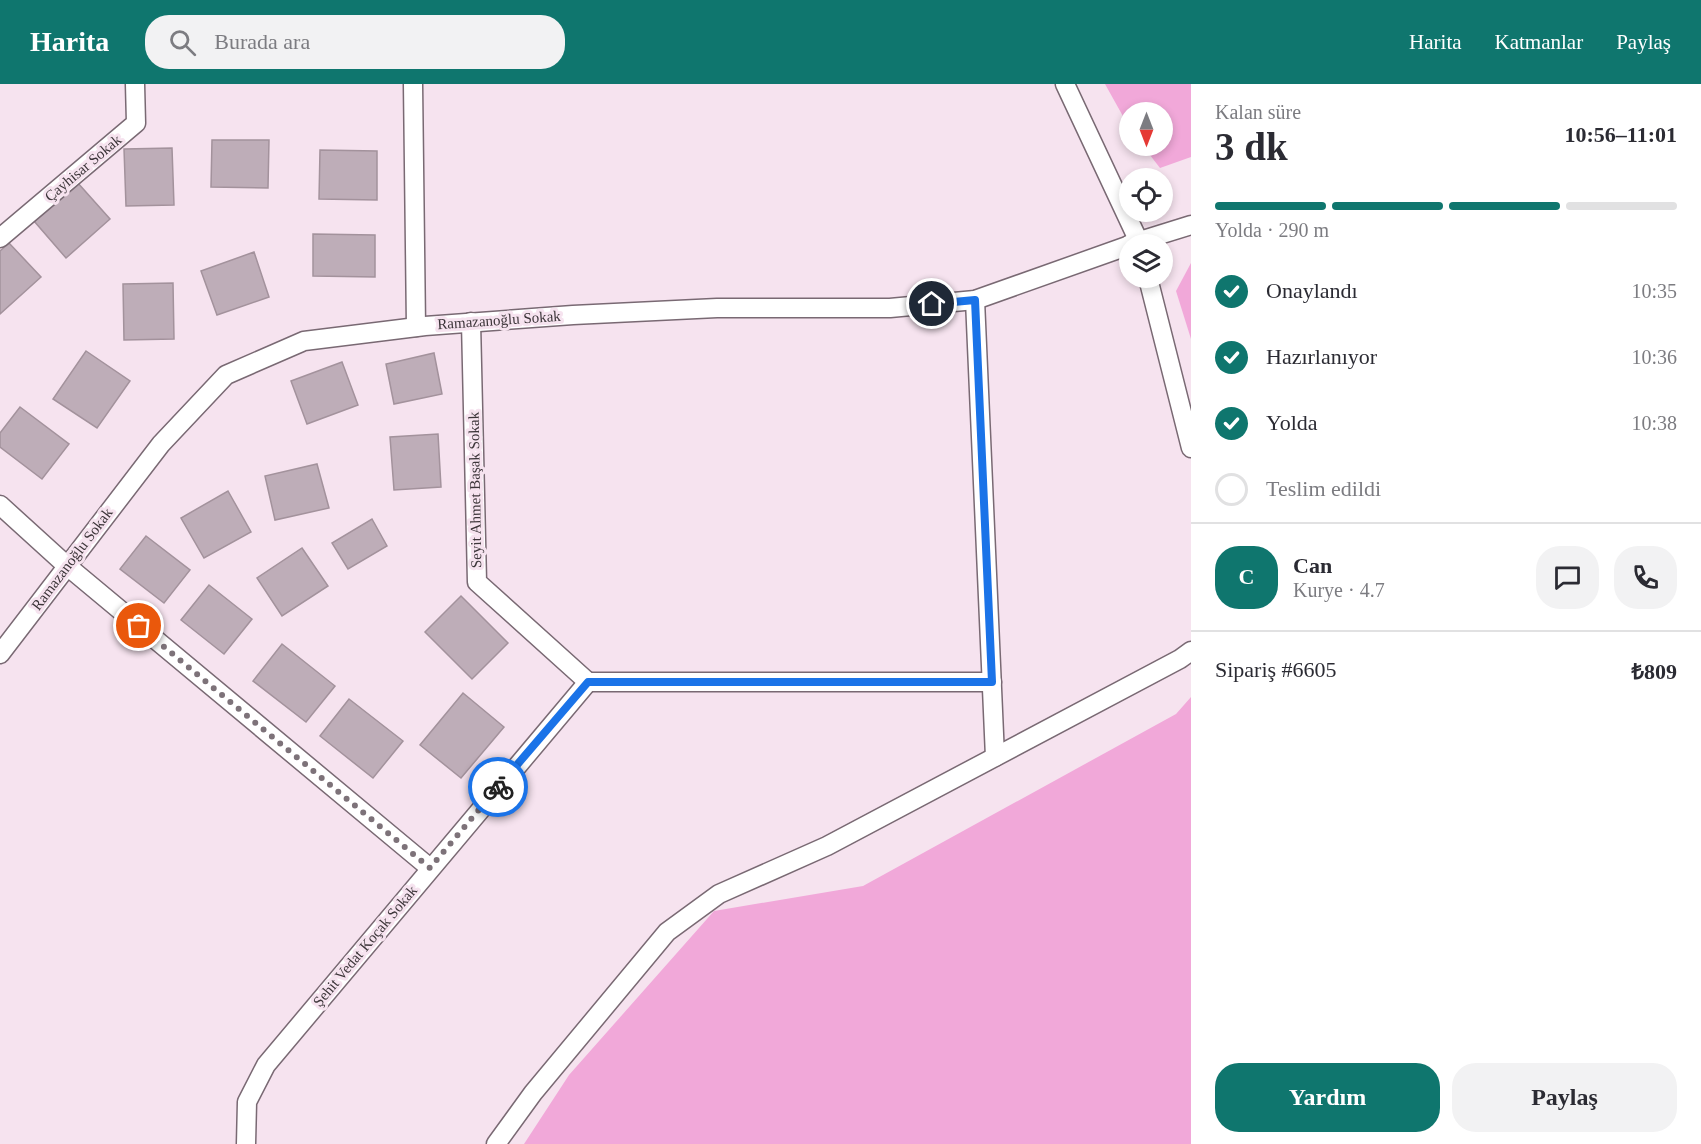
<!DOCTYPE html>
<html lang="tr">
<meta charset="utf-8">
<style>
body{margin:0;font-family:Georgia,serif;background:#f2f2f3;color:#2b2b33;height:100vh;display:flex;flex-direction:column;font-size:22px;white-space:nowrap}
*{box-sizing:border-box;margin:0}
p{font-size:20px;color:#7c7c81}
.icon{flex:none;width:33px;height:33px;fill:none;stroke:currentColor;stroke-width:2;stroke-linecap:round;stroke-linejoin:round}
.map{position:relative;flex:1;overflow:hidden}
.side{display:flex;flex-direction:column;background:#fff;width:510px}
.side>*{flex:none}
.needle{width:39px;rotate:180deg}
.controls{position:absolute;left:1119px;top:18px;display:grid;gap:12px}
.controls a{display:grid;place-items:center;width:54px;height:54px;border-radius:50%;background:#fff;box-shadow:0 3px 9px #0003;font-size:30px}
.pin{position:absolute;display:grid;place-items:center;width:51px;height:51px;color:#fff;margin:-26px;border:3px solid #fff;border-radius:50%;box-shadow:0 2px 6px #0007}
.courier{position:absolute;display:grid;place-items:center;width:60px;height:60px;margin:-30px;border:4px solid #1a73e8;border-radius:50%;background:#fff;color:#222;box-shadow:0 2px 8px #0007}
.headline em{font-style:normal;font-weight:700}
.headline div{display:flex;flex-direction:column-reverse}
.headline{display:flex;align-items:center;justify-content:space-between;height:102px;padding:0 24px}
h1{font-size:39px;font-weight:700;line-height:45px}
.bar{display:grid;grid-template-columns:repeat(4,1fr);gap:9px 6px;align-content:center;height:72px;padding:0 24px}
.bar i{height:8px;border-radius:4px;background:#e1e1e2}
.bar .selected{background:#0f766e}
.bar p{grid-column:span 4}
.line{display:flex;align-items:center;gap:15px;padding:0 24px;border-top:2px solid #e1e1e2}
.line div{flex:1}
.round{display:grid;place-items:center;flex:none;width:63px;height:63px;border-radius:24px;background:#f2f2f3}
ol{padding:0 24px;list-style:none}
li{display:flex;align-items:center;gap:18px;height:66px}
li p{margin-inline-start:auto}
li .icon{padding:6px;border-radius:50%;background:#0f766e;color:#fff;stroke-width:4}
li:last-child{color:#7c7c81}
li i{width:33px;height:33px;border:3px solid #e1e1e2;border-radius:50%}
.button{display:flex;gap:12px;margin-top:auto;padding:12px 24px}
.button a{flex:1;height:69px;border-radius:24px;background:#0f766e;color:#fff;font-size:24px;font-weight:700;line-height:69px;text-align:center}
.button a+a{background:#f2f2f3;color:#2b2b33}
header{display:flex;align-items:center;gap:36px;box-sizing:border-box;height:84px;padding:0 30px;background:#0f766e;color:#fff}
header strong{font-size:28px}
nav{display:flex;gap:33px;margin-inline-start:auto;font-size:21px}
.search{width:420px;height:54px;background:#f2f2f3;display:flex;align-items:center;gap:15px;box-sizing:border-box;padding:0 21px;border-radius:24px;color:#7c7c81;font-size:22px}
main{display:flex;flex:1;min-height:0}
.map>svg:first-child{display:block}
.green{fill:#f1a8d9}
.building{fill:#beadb8;stroke:#a3929c;stroke-width:1.5}
.lines{fill:none;stroke-linecap:round;stroke-linejoin:round}
.minor-casing{stroke:#796973;stroke-width:21}
.minor{stroke:#fff;stroke-width:18}
.done{stroke:#7d7279;stroke-width:6;stroke-dasharray:0 10.8}
.route{stroke:#1a73e8;stroke-width:8}
.labels{text-anchor:middle;dominant-baseline:central;stroke-width:6;stroke-linejoin:round;paint-order:stroke}
.street-label{font-size:15px;fill:#3c3539;stroke:#f6e3ef}
</style>
<header>
<strong>Harita</strong>
<div class="search"><svg class="icon" aria-label="search" viewBox="0 0 24 24"><circle cx="10" cy="10" r="6"/><path d="M15 15l6 6"/></svg>Burada ara</div>
<nav><a>Harita</a><a>Katmanlar</a><a>Paylaş</a></nav>
</header>
<main>
<div class="map">
<svg width="1191" height="1060" viewBox="0 0 1191 1060">
<rect width="100%" height="100%" fill="#f6e3ef"/>
<g class="green">
<polygon points="1105,0 1191,0 1191,73 1160,84 1143,62 1162,62 1162,28 1130,28 1129,43"/>
<polygon points="1191,179 1191,255 1176,207"/>
<polygon points="1191,613 1191,1060 524,1060 569,991 714,827 863,802 1176,630"/>
</g>
<g class="building">
<polygon points="212,56 269,56 268,104 211,103"/>
<polygon points="172,64 174,121 126,122 124,65"/>
<polygon points="320,66 377,67 377,116 319,115"/>
<polygon points="77,98 110,135 66,174 34,137"/>
<polygon points="313,150 375,151 375,193 313,192"/>
<polygon points="9,159 41,193 0,230 0,167"/>
<polygon points="254,168 269,213 217,231 201,187"/>
<polygon points="173,199 174,255 124,256 123,200"/>
<polygon points="86,267 130,297 97,344 53,315"/>
<polygon points="434,269 442,310 394,320 386,280"/>
<polygon points="342,278 358,321 307,340 291,297"/>
<polygon points="20,323 69,360 42,395 0,363 0,349"/>
<polygon points="438,350 441,403 394,406 390,353"/>
<polygon points="317,380 329,424 275,436 265,392"/>
<polygon points="228,407 251,448 204,474 181,434"/>
<polygon points="372,435 387,462 348,485 332,459"/>
<polygon points="146,452 190,486 164,519 120,485"/>
<polygon points="302,464 328,502 282,532 257,494"/>
<polygon points="209,501 252,535 224,570 181,536"/>
<polygon points="461,512 508,559 472,595 425,548"/>
<polygon points="282,560 335,602 306,638 253,597"/>
<polygon points="463,609 504,643 461,694 420,661"/>
<polygon points="349,615 403,657 373,694 320,652"/>
</g>
<g class="lines">
<defs>
<g id="minor">
<polyline points="413,0 416,243"/>
<polyline points="1065,0 1140,160"/>
<polyline points="0,154 136,39 135,0"/>
<polyline points="1130,160 1191,141"/>
<polyline points="1148,194 1191,364"/>
<polyline points="975,216 995,673"/>
<polyline points="471,238 477,498 588,598"/>
<polyline points="0,421 66,481 430,784"/>
<polyline points="0,570 161,360 226,291 304,257 425,242 573,231 717,224 890,224 975,216 1130,161"/>
<polyline points="588,598 992,598"/>
<polyline points="246,1060 247,1018 266,981 588,598"/>
<polyline points="496,1060 533,1009 667,848 719,810 827,762 1180,575 1191,567"/>
</g>
</defs>
<use href="#minor" class="minor-casing"/>
<use href="#minor" class="minor"/>
</g>
<g class="lines">
<polyline class="done" points="139,542 430,784 498,703"/>
<polyline class="route" points="498,703 588,598 992,598 975,216 932,220"/>
</g>
<g class="labels">
<g class="street-label">
<text transform="translate(83 84) rotate(-40)">Çayhisar Sokak</text>
<text transform="translate(499 236) rotate(-4)">Ramazanoğlu Sokak</text>
<text transform="translate(475 406) rotate(-91)">Seyit Ahmet Başak Sokak</text>
<text transform="translate(72 475) rotate(-53)">Ramazanoğlu Sokak</text>
<text transform="translate(365 862) rotate(-50)">Şehit Vedat Koçak Sokak</text>
</g>
</g>
</svg>
<div class="controls">
<a><svg class="needle" viewBox="-14 -14 28 28"><path d="M0-13l5 13h-10z" fill="#e53935"/><path d="M0 13l5-13h-10z" fill="#7c7c81"/></svg></a>
<a><svg class="icon" aria-label="locate" viewBox="0 0 24 24"><circle cx="12" cy="12" r="6"/><path d="M12 2v4M12 18v4M2 12h4M18 12h4"/></svg></a>
<a><svg class="icon" aria-label="layers" viewBox="0 0 24 24"><path d="M12 4l9 5-9 5-9-5zM3 14l9 5 9-5"/></svg></a>
</div>
<div class="pin" style="left:139px;top:542px;background:#ea580c"><svg class="icon" aria-label="bag" viewBox="0 0 24 24"><path d="M5 8h14l-1 12H6zM9 8a3 3 0 0 1 6 0"/></svg></div>
<div class="pin" style="left:932px;top:220px;background:#1f2937"><svg class="icon" aria-label="home" viewBox="0 0 24 24"><path d="M3 11l9-7 9 7M6 9v11h12V9"/></svg></div>
<div class="courier" style="left:498px;top:703px"><svg class="icon" aria-label="bike" viewBox="0 0 24 24"><circle cx="6" cy="16" r="4"/><circle cx="18" cy="16" r="4"/><path d="M6 16l4-8h5l3 8M10 8l3 8H6M13 5h3"/></svg></div>
</div>
<section class="side">
<div class="headline"><div><h1>3 dk</h1><p>Kalan süre</p></div><em>10:56–11:01</em></div>
<div class="bar"><i class="selected"></i><i class="selected"></i><i class="selected"></i><i></i><p>Yolda · 290 m</p></div>
<ol>
<li><svg class="icon" aria-label="check" viewBox="0 0 24 24"><path d="M5 12l5 5 9-10"/></svg>Onaylandı<p>10:35</p></li>
<li><svg class="icon" aria-label="check" viewBox="0 0 24 24"><path d="M5 12l5 5 9-10"/></svg>Hazırlanıyor<p>10:36</p></li>
<li><svg class="icon" aria-label="check" viewBox="0 0 24 24"><path d="M5 12l5 5 9-10"/></svg>Yolda<p>10:38</p></li>
<li><i></i>Teslim edildi</li>
</ol>
<div class="line" style="height:108px"><b class="round" style="background:#0f766e;color:#fff">C</b><div><b>Can</b><p>Kurye · 4.7</p></div><a class="round"><svg class="icon" aria-label="chat" viewBox="0 0 24 24"><path d="M4 5h16v11H9l-5 4z"/></svg></a><a class="round"><svg class="icon" aria-label="phone" viewBox="0 0 24 24"><path d="M5 4h4l2 5-3 2q2 4 5 5l2-3 5 2v4C11 20 4 13 5 4z"/></svg></a></div>
<div class="line" style="height:78px"><div>Sipariş #6605</div><b>₺809</b></div>
<div class="button"><a>Yardım</a><a>Paylaş</a></div>
</section>
</main>
